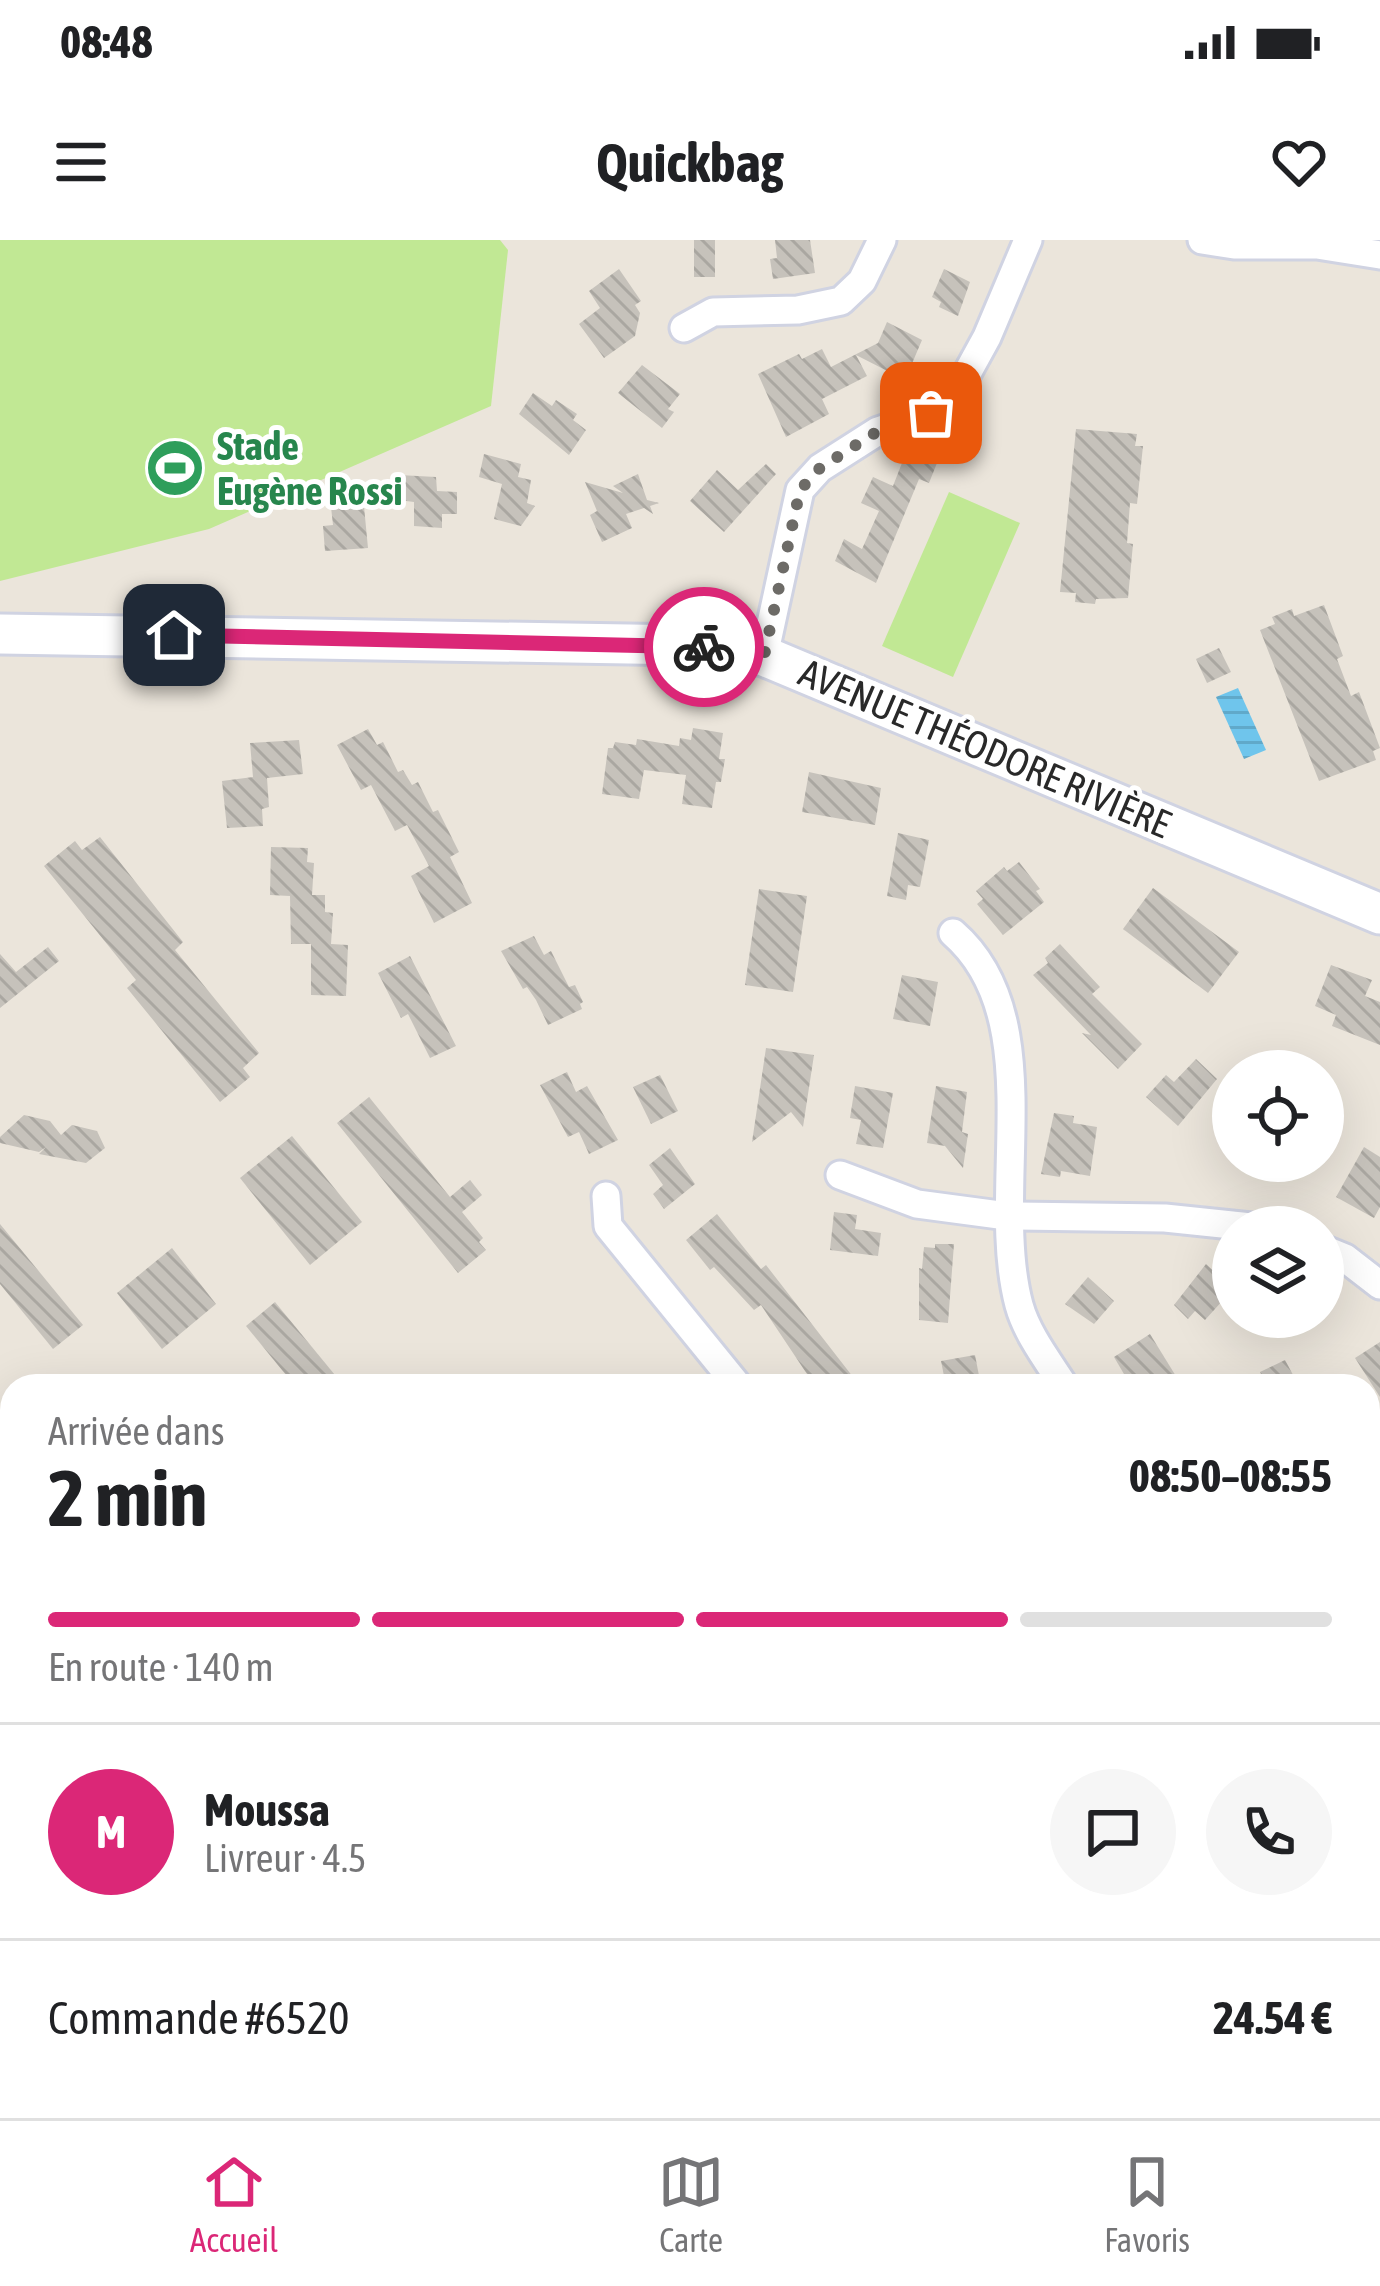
<!DOCTYPE html>
<html lang="fr">
<meta charset="utf-8">
<style>
body{margin:0;font-family:"Asap Condensed",sans-serif;background:#f6f6f6;color:#202124;height:100vh;display:flex;flex-direction:column;font-size:45px;white-space:nowrap}
*{box-sizing:border-box;margin:0}
p{font-size:39px;color:#757577}
.icon{flex:none;width:66px;height:66px;fill:none;stroke:currentColor;stroke-width:2;stroke-linecap:round;stroke-linejoin:round}
.map{position:relative;flex:1;overflow:hidden}
.details{position:absolute;left:0px;top:1134px;width:1380px;height:744px;display:flex;flex-direction:column;background:#fff;border-radius:36px 36px 0 0;box-shadow:0 12px 48px #0002}
.details>*{flex:none}
.fabs{position:absolute;left:1212px;top:810px;display:grid;gap:24px}
.fabs a{display:grid;place-items:center;width:132px;height:132px;border-radius:50%;background:#fff;box-shadow:0 12px 48px #0002;font-size:60px}
.pin{position:absolute;display:grid;place-items:center;width:102px;height:102px;color:#fff;margin:-51px;border-radius:24px;box-shadow:0 6px 18px #0006}
.courier{position:absolute;display:grid;place-items:center;width:120px;height:120px;margin:-60px;border:9px solid #db2777;border-radius:50%;background:#fff;color:#222;box-shadow:0 3px 15px #0007}
.head em{font-style:normal;font-weight:700}
.head div{display:flex;flex-direction:column-reverse}
.head{display:flex;align-items:center;justify-content:space-between;height:204px;padding:0 48px}
h1{font-size:78px;font-weight:700;line-height:90px}
.bar{display:grid;grid-template-columns:repeat(4,1fr);gap:18px 12px;align-content:center;height:144px;padding:0 48px}
.bar i{height:15px;border-radius:9px;background:#e0e0e0}
.bar .active{background:#db2777}
.bar p{grid-column:span 4}
.line{display:flex;align-items:center;gap:30px;padding:0 48px;border-top:3px solid #e0e0e0}
.line div{flex:1}
.round{display:grid;place-items:center;flex:none;width:126px;height:126px;border-radius:63px;background:#f6f6f6}
.status{display:flex;justify-content:space-between;align-items:center;height:84px;padding:0 60px;background:#fff;direction:ltr}
.status svg{height:33px;fill:currentColor}
header{display:flex;justify-content:space-between;align-items:center;height:156px;padding:0 48px;background:#fff;font-size:54px;font-weight:700}
.tabs{display:flex;justify-content:space-around;align-items:center;height:168px;border-top:3px solid #e0e0e0;background:#fff;font-size:33px;color:#757577}
.tabs a{display:grid;justify-items:center;gap:6px}
.tabs .active{color:#db2777}
.map>svg:first-child{display:block}
.pitch{fill:#c1e894}
.water{fill:url(#water-rules)}
.building{fill:url(#building-back-hatch)}
.lines{fill:none;stroke-linecap:round;stroke-linejoin:round}
.street-casing{stroke:#d0d3e2;stroke-width:33}
.secondary-casing{stroke:#d0d3e2;stroke-width:45}
.street{stroke:#fff;stroke-width:27}
.secondary{stroke:#fff;stroke-width:39}
.done{stroke:#6d6b67;stroke-width:12;stroke-dasharray:0 21.6}
.route{stroke:#db2777;stroke-width:15}
.labels{text-anchor:middle;dominant-baseline:central;stroke-width:10;stroke-linejoin:round;paint-order:stroke}
.leisure-label{font-size:39px;font-weight:bold;fill:#27864d;stroke:#fff;text-anchor:start}
.street-label{font-size:39px;fill:#292929;stroke:#fff}
</style>
<div class="status"><b>08:48</b><svg viewBox="0 0 49 12"><path d="M0 12V9h3v3zM5 12V6h3v6zM10 12V3h3v9zM15 12V0h3v12zM26 1h20v11H26zM47 4h2v5h-2z"/></svg></div>
<header><svg class="icon" aria-label="menu" viewBox="0 0 24 24"><path d="M4 6h16M4 12h16M4 18h16"/></svg>Quickbag<svg class="icon" aria-label="heart" viewBox="0 0 24 24"><path d="M12 20l-8-8c-3-5 5-10 8-4 3-6 11-1 8 4z"/></svg></header>
<div class="map">
<svg width="1380" height="1878" viewBox="0 0 1380 1878">
<defs>
<pattern id="water-rules" width="6" height="5" patternUnits="userSpaceOnUse" patternTransform="scale(3)"><rect width="6" height="5" fill="#6fc5ec"/><path d="M0 2.5h6" fill="none" stroke="#60a9ca"/></pattern>
<pattern id="building-back-hatch" width="6" height="6" patternUnits="userSpaceOnUse" patternTransform="scale(3)"><rect width="6" height="6" fill="#c6c2bb"/><path d="M-1 5l2 2M0 0l6 6M5-1l2 2" fill="none" stroke="#aaa7a1"/></pattern>
</defs>
<rect width="100%" height="100%" fill="#ebe5db"/>
<g class="pitch">
<polygon points="0,0 500,0 508,10 491,166 209,289 0,341"/>
<polygon points="949,252 1020,283 953,437 882,406"/>
</g>
<polygon class="water" points="1238,448 1266,510 1244,519 1216,457"/>
<g class="building">
<rect x="694" y="0" width="21" height="37"/>
<polygon points="775,0 810,0 815,33 773,39 770,19 777,18"/>
<polygon points="619,29 641,61 635,65 640,73 635,96 604,118 579,84 600,68 589,51"/>
<polygon points="944,29 970,42 958,76 939,67 941,62 932,57"/>
<polygon points="887,82 922,100 905,140 856,115 867,136 822,159 829,174 786,197 758,134 799,114 802,119 822,109 831,127 878,103"/>
<polygon points="642,125 680,154 668,169 674,172 662,188 618,153"/>
<polygon points="533,153 552,166 556,160 577,174 573,180 586,190 569,215 519,174"/>
<polygon points="1076,189 1137,194 1135,206 1143,206 1137,264 1130,263 1127,303 1133,304 1128,358 1096,359 1095,364 1075,362 1076,353 1060,352"/>
<polygon points="907,210 937,223 929,243 919,239 876,343 835,321 844,299 862,309 879,271 861,263 873,237 893,246"/>
<polygon points="484,214 521,224 518,237 531,240 527,263 535,266 521,286 494,279 502,244 479,237"/>
<polygon points="766,224 776,234 724,292 690,261 717,230 738,250"/>
<polygon points="638,234 647,260 659,263 650,266 653,274 644,268 626,274 632,288 602,302 590,275 597,271 585,242 623,253 613,246"/>
<polygon points="399,235 436,237 437,251 457,252 457,274 442,274 442,288 414,286 414,262 399,260"/>
<polygon points="363,256 368,308 325,311 323,286 333,285 330,258"/>
<polygon points="1324,365 1343,416 1337,419 1351,456 1359,452 1380,508 1373,511 1376,520 1319,541 1260,390 1275,384 1272,377 1292,369 1294,376"/>
<polygon points="1219,408 1231,432 1207,443 1196,419"/>
<polygon points="693,488 723,493 719,519 725,519 721,542 716,542 712,568 682,564 686,535 644,530 639,559 602,554 608,508 613,508 615,502 636,505 637,499 679,506 680,498 691,500"/>
<polygon points="368,489 377,505 383,502 398,532 403,530 412,545 418,542 433,572 438,570 459,612 450,617 472,663 434,683 411,636 429,626 407,585 395,591 371,545 361,550 337,505"/>
<polygon points="299,500 303,534 267,538 269,567 262,569 263,586 227,588 222,541 253,537 250,503"/>
<polygon points="809,532 881,548 875,585 802,572"/>
<polygon points="898,593 929,600 920,647 908,645 906,660 887,656"/>
<polygon points="100,597 183,702 175,710 259,813 243,828 250,837 220,862 127,748 136,740 44,626 75,601 82,610"/>
<polygon points="271,607 308,608 307,622 314,623 312,655 325,655 325,672 333,673 331,704 348,705 346,756 311,755 311,704 291,704 290,656 270,655"/>
<polygon points="1019,622 1040,649 1036,651 1044,662 1003,695 977,664 983,659 976,651 1004,627 1007,631"/>
<polygon points="1153,648 1239,712 1208,753 1123,689"/>
<polygon points="759,649 807,656 793,752 745,745"/>
<polygon points="534,696 544,715 551,711 569,747 575,745 583,762 580,764 582,769 548,785 536,760 527,747 523,749 501,711"/>
<polygon points="1060,704 1100,747 1092,754 1142,804 1118,829 1082,793 1091,795 1033,735 1048,723 1045,718"/>
<polygon points="48,707 59,721 0,768 0,714 16,732"/>
<polygon points="410,716 456,806 430,818 408,774 401,778 378,733"/>
<polygon points="1331,725 1372,740 1365,756 1380,762 1380,805 1332,786 1336,775 1315,766"/>
<polygon points="902,735 938,742 930,786 893,779"/>
<polygon points="766,808 814,815 803,887 791,872 752,902"/>
<polygon points="1196,819 1217,839 1178,886 1146,857 1166,835 1174,842"/>
<polygon points="567,832 576,852 587,846 618,900 589,914 579,892 568,897 540,845"/>
<polygon points="660,835 678,871 651,884 633,847"/>
<polygon points="855,846 893,853 883,908 856,904 861,880 850,878"/>
<polygon points="936,846 967,852 962,892 968,894 963,928 945,906 927,903"/>
<polygon points="369,857 450,957 470,940 482,955 462,972 483,998 479,1002 486,1010 458,1033 337,883"/>
<polygon points="1054,873 1074,876 1073,883 1097,887 1090,936 1061,931 1060,937 1041,934"/>
<polygon points="24,875 50,881 61,895 72,885 97,891 105,908 86,923 39,914 46,907 39,912 0,903 0,897"/>
<polygon points="292,896 362,982 310,1025 240,938"/>
<polygon points="1364,907 1380,917 1380,967 1374,978 1336,957"/>
<polygon points="670,908 695,944 664,969 653,954 663,945 649,925"/>
<polygon points="834,972 857,975 855,989 881,993 878,1016 830,1010"/>
<polygon points="717,974 761,1029 766,1025 860,1146 815,1146 761,1065 754,1070 714,1027 710,1030 686,1000"/>
<polygon points="0,984 83,1085 53,1109 0,1044"/>
<polygon points="935,1004 954,1004 948,1083 919,1080 919,1028 922,1029 924,1007 935,1008"/>
<polygon points="172,1008 216,1064 162,1109 117,1053"/>
<polygon points="1206,1024 1233,1049 1205,1080 1195,1071 1188,1079 1174,1065"/>
<polygon points="1088,1037 1114,1061 1094,1084 1065,1064"/>
<polygon points="275,1062 344,1146 295,1146 246,1086"/>
<polygon points="1150,1094 1182,1146 1131,1146 1114,1117"/>
<polygon points="1380,1102 1380,1157 1355,1118"/>
<polygon points="975,1115 981,1146 946,1146 941,1121"/>
<polygon points="1285,1120 1299,1146 1267,1146 1260,1132"/>
</g>
<g class="lines">
<defs>
<g id="street">
<polyline points="1202,0 1234,5 1317,5 1380,15"/>
<polyline points="684,88 713,72 798,70 841,61 862,41 882,0"/>
<polyline points="764,416 800,250 820,228 878,191 931,173 953,159 987,97 1028,0"/>
<path d="M 953,693 C 1051,778 988,949 1019,1065 C 1027,1094 1048,1121 1064,1146"/>
<polyline points="840,935 917,964 1007,976 1165,978 1251,987"/>
<polyline points="606,956 608,986 738,1146"/>
<polyline points="1323,1009 1345,1018 1380,1045"/>
<polyline points="1368,1215 1380,1210"/>
<polyline points="0,1290 12,1307"/>
<polyline points="0,1478 12,1481"/>
<polyline points="483,1866 493,1878"/>
</g>
<g id="secondary">
<polyline points="0,394 690,405 764,416 1380,674"/>
<polyline points="1256,1878 1362,1866"/>
</g>
</defs>
<use href="#street" class="street-casing"/>
<use href="#secondary" class="secondary-casing"/>
<use href="#street" class="street"/>
<use href="#secondary" class="secondary"/>
</g>
<g class="lines">
<polyline class="done" points="704,407 764,416 800,250 820,228 878,191 931,173"/>
<polyline class="route" points="174,395 704,407"/>
</g>
<defs>
<symbol id="stadium-disc" viewBox="-11 -11 22 22"><circle r="9.5" fill="#2e9e5b" stroke="#fff"/><path d="M0-5a6.5 5 0 1 0 0 10a6.5 5 0 1 0 0-10ZM-3.5-1.8h7v3.6h-7Z" fill="#fff"/></symbol>
</defs>
<g fill-rule="evenodd">
<use href="#stadium-disc" x="142" y="195" width="66" height="66"/>
</g>
<g class="labels">
<g class="leisure-label">
<text x="217" y="206">Stade<tspan x="217" dy="45">Eugène Rossi</tspan></text>
</g>
<g class="street-label">
<text transform="translate(985 508) rotate(23)">AVENUE THÉODORE RIVIÈRE</text>
</g>
</g>
</svg>
<div class="fabs">
<a><svg class="icon" aria-label="locate" viewBox="0 0 24 24"><circle cx="12" cy="12" r="6"/><path d="M12 2v4M12 18v4M2 12h4M18 12h4"/></svg></a>
<a><svg class="icon" aria-label="layers" viewBox="0 0 24 24"><path d="M12 4l9 5-9 5-9-5zM3 14l9 5 9-5"/></svg></a>
</div>
<div class="pin" style="left:931px;top:173px;background:#ea580c"><svg class="icon" aria-label="bag" viewBox="0 0 24 24"><path d="M5 8h14l-1 12H6zM9 8a3 3 0 0 1 6 0"/></svg></div>
<div class="pin" style="left:174px;top:395px;background:#1f2937"><svg class="icon" aria-label="home" viewBox="0 0 24 24"><path d="M3 11l9-7 9 7M6 9v11h12V9"/></svg></div>
<div class="courier" style="left:704px;top:407px"><svg class="icon" aria-label="bike" viewBox="0 0 24 24"><circle cx="6" cy="16" r="4"/><circle cx="18" cy="16" r="4"/><path d="M6 16l4-8h5l3 8M10 8l3 8H6M13 5h3"/></svg></div>
<section class="details">
<div class="head"><div><h1>2 min</h1><p>Arrivée dans</p></div><em>08:50–08:55</em></div>
<div class="bar"><i class="active"></i><i class="active"></i><i class="active"></i><i></i><p>En route · 140 m</p></div>
<div class="line" style="height:216px"><b class="round" style="background:#db2777;color:#fff">M</b><div><b>Moussa</b><p>Livreur · 4.5</p></div><a class="round"><svg class="icon" aria-label="chat" viewBox="0 0 24 24"><path d="M4 5h16v11H9l-5 4z"/></svg></a><a class="round"><svg class="icon" aria-label="phone" viewBox="0 0 24 24"><path d="M5 4h4l2 5-3 2q2 4 5 5l2-3 5 2v4C11 20 4 13 5 4z"/></svg></a></div>
<div class="line" style="height:156px"><div>Commande #6520</div><b>24.54 €</b></div>
</section>
</div>
<nav class="tabs">
<a class="active"><svg class="icon" aria-label="home" viewBox="0 0 24 24"><path d="M3 11l9-7 9 7M6 9v11h12V9"/></svg>Accueil</a>
<a><svg class="icon" aria-label="map" viewBox="0 0 24 24"><path d="M3 6l6-2 6 2 6-2v14l-6 2-6-2-6 2zM9 4v14M15 6v14"/></svg>Carte</a>
<a><svg class="icon" aria-label="saved" viewBox="0 0 24 24"><path d="M7 4h10v16l-5-4-5 4z"/></svg>Favoris</a>
</nav>
